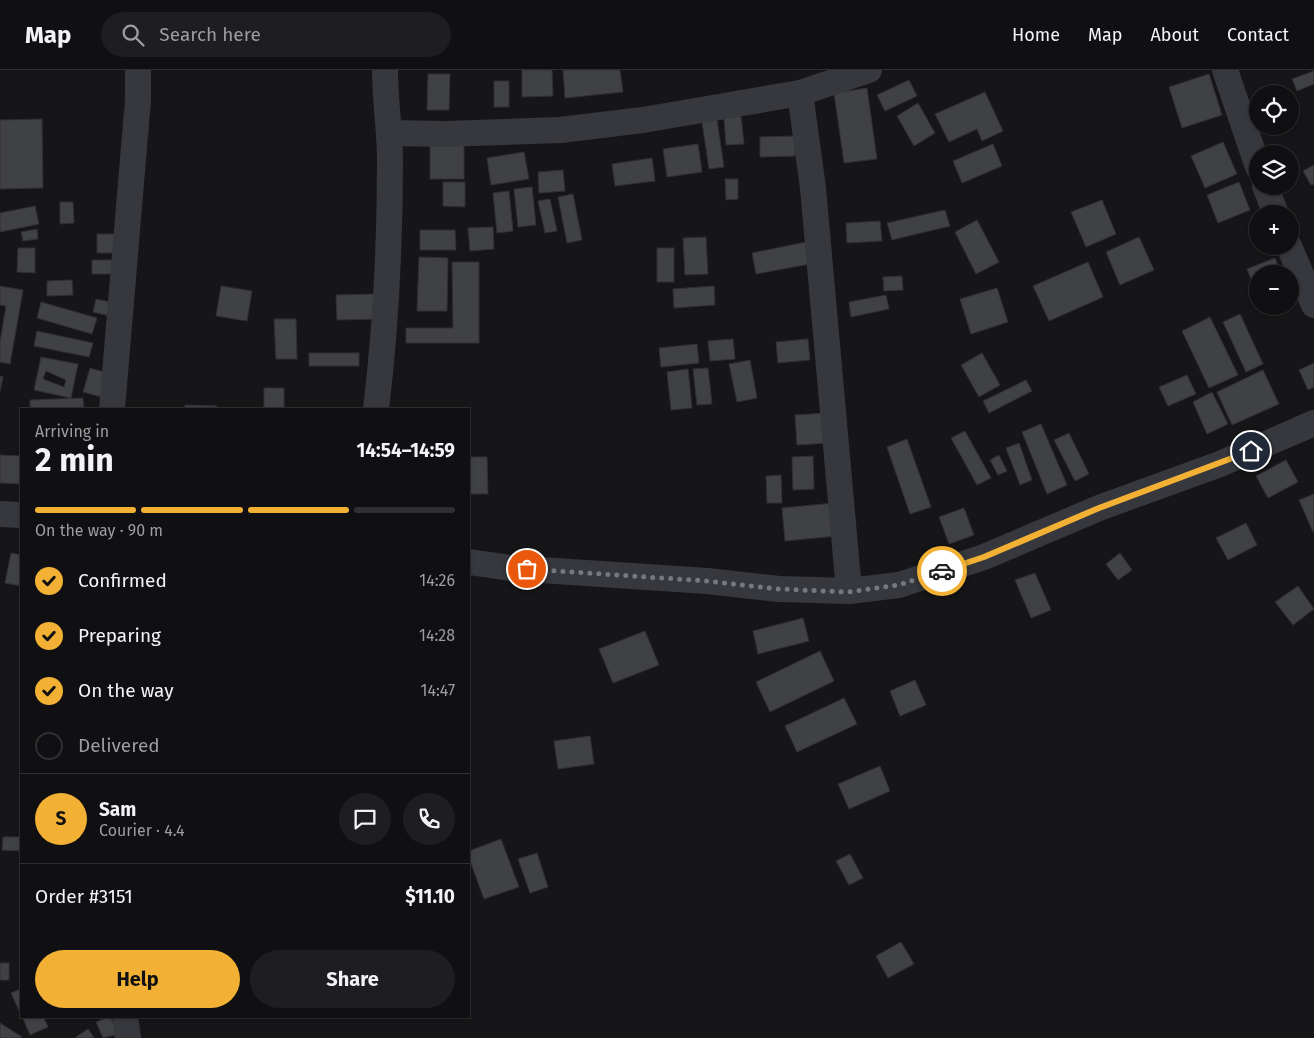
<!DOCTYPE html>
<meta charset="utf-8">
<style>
body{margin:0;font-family:"Fira Sans",sans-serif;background:#1e1e20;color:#f1f3f6;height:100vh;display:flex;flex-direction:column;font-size:19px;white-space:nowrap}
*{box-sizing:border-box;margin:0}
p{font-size:16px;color:#9c9d9f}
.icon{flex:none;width:28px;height:28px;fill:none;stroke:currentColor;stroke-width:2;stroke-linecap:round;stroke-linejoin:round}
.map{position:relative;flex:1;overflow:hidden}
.panel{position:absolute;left:20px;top:338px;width:450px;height:610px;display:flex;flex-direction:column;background:#101012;border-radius:0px;box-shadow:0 1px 4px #0004,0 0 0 1px #303032}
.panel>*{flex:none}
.buttons{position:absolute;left:1249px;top:15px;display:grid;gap:10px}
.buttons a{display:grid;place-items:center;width:50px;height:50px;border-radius:50%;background:#101012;box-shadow:0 1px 4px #0004,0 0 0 1px #303032;font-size:25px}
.pin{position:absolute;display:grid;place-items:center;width:42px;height:42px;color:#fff;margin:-21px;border:2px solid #fff;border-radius:50%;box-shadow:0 1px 5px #0007}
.courier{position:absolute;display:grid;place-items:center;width:50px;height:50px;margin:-25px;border:4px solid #f2b134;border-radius:50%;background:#fff;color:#222;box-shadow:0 1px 6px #0007}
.overview em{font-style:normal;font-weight:700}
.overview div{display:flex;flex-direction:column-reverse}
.overview{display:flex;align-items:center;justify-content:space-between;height:85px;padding:0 15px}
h1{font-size:32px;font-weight:700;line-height:38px}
.bar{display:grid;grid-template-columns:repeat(4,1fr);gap:8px 5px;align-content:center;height:60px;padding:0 15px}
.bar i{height:6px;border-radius:4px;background:#303032}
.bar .active{background:#f2b134}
.bar p{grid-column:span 4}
.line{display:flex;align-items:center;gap:12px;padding:0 15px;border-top:1px solid #303032}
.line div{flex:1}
.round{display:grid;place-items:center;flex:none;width:52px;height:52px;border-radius:26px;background:#1e1e20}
ol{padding:0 15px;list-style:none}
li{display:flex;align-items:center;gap:15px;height:55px}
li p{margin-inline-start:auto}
li .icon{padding:5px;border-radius:50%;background:#f2b134;color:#111;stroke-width:4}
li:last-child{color:#9c9d9f}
li i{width:28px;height:28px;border:2px solid #303032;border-radius:50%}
.button{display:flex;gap:10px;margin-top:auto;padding:10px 15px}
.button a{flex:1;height:58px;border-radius:30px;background:#f2b134;color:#111;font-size:20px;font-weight:700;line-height:58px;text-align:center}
.button a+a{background:#1e1e20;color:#f1f3f6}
header{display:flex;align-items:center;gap:30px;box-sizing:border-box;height:70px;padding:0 25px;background:#101012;border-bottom:1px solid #303032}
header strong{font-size:24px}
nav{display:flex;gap:28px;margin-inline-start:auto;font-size:18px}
.search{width:350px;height:45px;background:#1e1e20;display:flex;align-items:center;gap:12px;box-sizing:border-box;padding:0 18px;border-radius:28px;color:#9c9d9f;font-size:19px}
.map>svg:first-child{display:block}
.building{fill:#404145;stroke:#303034;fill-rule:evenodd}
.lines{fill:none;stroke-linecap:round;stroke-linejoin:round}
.minor{stroke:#37383d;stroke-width:26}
.done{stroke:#757880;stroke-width:5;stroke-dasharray:0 9}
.route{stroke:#f2b134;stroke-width:6}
</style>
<header>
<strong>Map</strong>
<div class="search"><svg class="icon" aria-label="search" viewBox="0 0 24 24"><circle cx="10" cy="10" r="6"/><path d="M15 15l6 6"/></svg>Search here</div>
<nav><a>Home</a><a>Map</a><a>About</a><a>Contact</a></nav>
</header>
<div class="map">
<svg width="1314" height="968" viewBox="0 0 1314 968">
<rect width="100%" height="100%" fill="#161618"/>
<g class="building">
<polygon points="522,0 552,0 553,26 522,27"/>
<polygon points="563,0 620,0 623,22 565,28"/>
<polygon points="1314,1 1314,14 1297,21 1292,9"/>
<polygon points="428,4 450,4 449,40 427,40"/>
<polygon points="1209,4 1222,45 1182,58 1169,17"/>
<polygon points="909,10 917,26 885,41 877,25"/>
<rect x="494" y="11" width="15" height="26"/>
<polygon points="867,18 877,89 844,93 834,23"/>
<polygon points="985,22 1003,61 982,71 977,59 949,72 935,44"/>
<polygon points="918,33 935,63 914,76 897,46"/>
<polygon points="741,46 744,74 726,75 724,48"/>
<polygon points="42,49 43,118 0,119 0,50"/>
<polygon points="717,50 724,97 709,99 702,52"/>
<polygon points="795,66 795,86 760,87 760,67"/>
<polygon points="1223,72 1237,104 1205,118 1191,86"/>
<rect x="430" y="74" width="34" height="35"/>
<polygon points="698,74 702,102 667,107 663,79"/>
<polygon points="993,74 1002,96 962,113 953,91"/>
<polygon points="524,82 529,109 491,115 487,88"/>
<polygon points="652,88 655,111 615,116 612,94"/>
<polygon points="1314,95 1314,114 1311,115 1303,101"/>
<polygon points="563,100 565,121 539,123 538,102"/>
<polygon points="725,109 738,109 738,129 726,130"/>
<polygon points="443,112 465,112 465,137 443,136"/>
<polygon points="1239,112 1250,140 1218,153 1207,125"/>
<polygon points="532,117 536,155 518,157 514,119"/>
<polygon points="509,121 513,161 497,163 493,123"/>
<polygon points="573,124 582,170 567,173 558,127"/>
<polygon points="550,129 557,161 545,163 538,131"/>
<polygon points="1102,130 1116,164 1086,177 1071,142"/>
<polygon points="60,132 73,132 74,153 60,154"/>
<polygon points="35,136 39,154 0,162 0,143"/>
<polygon points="945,140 950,156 892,170 887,153"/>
<polygon points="977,150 999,192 976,204 955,162"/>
<polygon points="880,151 882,171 847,173 846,153"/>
<polygon points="493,157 494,179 470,181 468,158"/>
<polygon points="37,159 38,169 23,171 21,162"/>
<polygon points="420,160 455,160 456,180 420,180"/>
<rect x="97" y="164" width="32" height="19"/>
<polygon points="706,167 708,204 685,205 683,168"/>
<polygon points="1139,167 1154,200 1120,215 1106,182"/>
<polygon points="811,171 815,193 756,204 752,183"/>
<polygon points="18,178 35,178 35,203 17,202"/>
<rect x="657" y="178" width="17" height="34"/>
<polygon points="419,187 448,188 447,241 417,241"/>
<polygon points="1275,188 1281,204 1258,204 1258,225 1247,199"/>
<rect x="92" y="190" width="37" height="14"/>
<polygon points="452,192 479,192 479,273 406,273 406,258 453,258"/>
<polygon points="1088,192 1103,227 1049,251 1033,216"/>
<polygon points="902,206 903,220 884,221 883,207"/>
<polygon points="72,210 73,225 47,226 47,211"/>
<polygon points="0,216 23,220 10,294 0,292 0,272 6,236 0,235"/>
<polygon points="221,216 252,221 247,251 216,246"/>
<polygon points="714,216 715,235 674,238 673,219"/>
<polygon points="997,218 1008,252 971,264 960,229"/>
<polygon points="377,224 377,249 337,250 336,225"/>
<polygon points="886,225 889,239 851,247 849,232"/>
<polygon points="96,229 125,235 122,249 93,242"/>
<polygon points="41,232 97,248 92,264 37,248"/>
<polygon points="1240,244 1263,294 1246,302 1223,252"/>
<polygon points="1210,247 1238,305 1209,318 1182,261"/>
<polygon points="274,249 296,249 297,289 276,289"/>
<polygon points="37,261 93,273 89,287 34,276"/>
<polygon points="733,269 735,289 710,291 708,271"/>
<polygon points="808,269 810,290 778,293 776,272"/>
<polygon points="697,274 699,293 661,297 659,278"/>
<rect x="309" y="283" width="50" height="13"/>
<polygon points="982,283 1000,315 979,327 961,295"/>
<path d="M 41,287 L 78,294 L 71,328 L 34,320 ZM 46,301 L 66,310 L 64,317 L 43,309 Z"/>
<polygon points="750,290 757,328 737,332 729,294"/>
<polygon points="1314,293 1314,317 1308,320 1299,300"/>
<polygon points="90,298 125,308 119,332 83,322"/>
<polygon points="708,298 712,334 697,335 693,299"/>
<polygon points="688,299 692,338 671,340 667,302"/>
<polygon points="1263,300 1279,334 1232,355 1217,322"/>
<polygon points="1187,305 1196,324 1168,336 1159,317"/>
<polygon points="0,306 3,307 0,321"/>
<polygon points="1026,310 1032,321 989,343 983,331"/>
<rect x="264" y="318" width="20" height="21"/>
<polygon points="1212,322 1228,354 1207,364 1193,332"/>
<polygon points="83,328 84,339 30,339 30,330"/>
<polygon points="185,335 217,336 217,339 185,339"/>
<polygon points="826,343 828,373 797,375 795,345"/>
<polygon points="1041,354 1067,415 1047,424 1022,362"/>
<polygon points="965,361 991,408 977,415 951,368"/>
<polygon points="1069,363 1089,404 1075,411 1054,370"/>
<polygon points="907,369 931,437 910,444 887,377"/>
<polygon points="1019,373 1032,410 1020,415 1006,378"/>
<polygon points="0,385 21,386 21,414 0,413"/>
<polygon points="999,385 1007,401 998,405 990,390"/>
<polygon points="813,386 814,419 793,420 792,387"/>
<polygon points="469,387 487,387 488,424 469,424"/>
<polygon points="1286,390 1298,412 1268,428 1256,406"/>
<polygon points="781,405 782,433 767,433 766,406"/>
<polygon points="1314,424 1314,461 1313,462 1299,430"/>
<polygon points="834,433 837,466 785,471 782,438"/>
<polygon points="964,438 974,465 949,474 939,447"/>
<polygon points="1246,453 1257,475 1228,490 1216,468"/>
<polygon points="11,483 21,485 21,516 5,513"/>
<polygon points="1120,483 1132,500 1118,510 1106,494"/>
<polygon points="1035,503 1051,540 1031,548 1015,510"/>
<polygon points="1298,516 1314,539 1293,555 1275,532"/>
<polygon points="803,548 809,571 758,584 753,561"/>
<polygon points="645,561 659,595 613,613 599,579"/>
<polygon points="820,581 834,611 770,642 756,612"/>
<polygon points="915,610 926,635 900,646 890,621"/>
<polygon points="844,628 857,654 797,682 785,656"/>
<polygon points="590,666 594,694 558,699 554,671"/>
<polygon points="880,696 890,721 849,739 838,714"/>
<polygon points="3,767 21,767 21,781 2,780"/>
<polygon points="501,769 519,817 484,829 469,788 469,781"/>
<polygon points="537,783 548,817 530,823 518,789"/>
<polygon points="850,784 863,808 849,815 836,791"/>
<polygon points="901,872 914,894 888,908 876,886"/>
<rect x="0" y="893" width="9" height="17"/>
<polygon points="21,919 21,945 11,923"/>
<polygon points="22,946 43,946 48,957 30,965"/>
<polygon points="110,946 118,964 103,968 96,952"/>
<polygon points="0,953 22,967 21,968 0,968"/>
<polygon points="88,959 94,968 76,968 76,967"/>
</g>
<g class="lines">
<g class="minor">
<polyline points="1225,0 1258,97"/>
<polyline points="800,23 813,118 849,521"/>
<polyline points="389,63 446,64 560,60 643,50 800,23 869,0"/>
<polyline points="1265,116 1276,144"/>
<polyline points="1289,176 1314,235"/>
<polyline points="112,339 138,30 138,0"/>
<path d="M 376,339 C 386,256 390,174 390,91 C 390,61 385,31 385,0"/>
<polyline points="0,444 21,445"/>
<polyline points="469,492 510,498 707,511 779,519 849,521 899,515 984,487 1099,438 1220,394 1314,353"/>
<polyline points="125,946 128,968"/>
</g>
</g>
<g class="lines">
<polyline class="done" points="527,499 707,511 779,519 848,522 899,515 942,501"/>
<polyline class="route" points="942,501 984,487 1099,438 1251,381"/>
</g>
</svg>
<div class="buttons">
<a><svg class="icon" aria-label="locate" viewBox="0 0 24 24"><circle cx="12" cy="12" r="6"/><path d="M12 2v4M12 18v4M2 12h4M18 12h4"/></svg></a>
<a><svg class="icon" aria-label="layers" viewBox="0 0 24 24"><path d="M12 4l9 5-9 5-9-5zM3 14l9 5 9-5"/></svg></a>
<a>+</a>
<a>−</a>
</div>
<div class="pin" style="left:527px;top:499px;background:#ea580c"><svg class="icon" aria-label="bag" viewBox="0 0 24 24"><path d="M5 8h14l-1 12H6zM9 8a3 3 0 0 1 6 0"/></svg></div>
<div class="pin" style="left:1251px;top:381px;background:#1f2937"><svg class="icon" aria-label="home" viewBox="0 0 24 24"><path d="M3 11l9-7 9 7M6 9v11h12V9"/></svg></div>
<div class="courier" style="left:942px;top:501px"><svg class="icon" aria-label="car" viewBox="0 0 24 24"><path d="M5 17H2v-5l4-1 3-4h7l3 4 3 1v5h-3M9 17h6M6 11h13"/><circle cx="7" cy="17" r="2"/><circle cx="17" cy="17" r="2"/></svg></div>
<section class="panel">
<div class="overview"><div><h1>2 min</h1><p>Arriving in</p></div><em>14:54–14:59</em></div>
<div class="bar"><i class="active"></i><i class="active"></i><i class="active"></i><i></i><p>On the way · 90 m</p></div>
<ol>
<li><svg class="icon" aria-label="check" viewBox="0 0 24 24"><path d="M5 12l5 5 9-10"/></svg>Confirmed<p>14:26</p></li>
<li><svg class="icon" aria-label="check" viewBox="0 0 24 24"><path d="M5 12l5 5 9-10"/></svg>Preparing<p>14:28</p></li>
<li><svg class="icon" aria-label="check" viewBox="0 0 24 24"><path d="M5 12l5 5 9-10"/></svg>On the way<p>14:47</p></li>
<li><i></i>Delivered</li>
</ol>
<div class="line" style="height:90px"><b class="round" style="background:#f2b134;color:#111">S</b><div><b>Sam</b><p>Courier · 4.4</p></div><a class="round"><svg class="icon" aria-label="chat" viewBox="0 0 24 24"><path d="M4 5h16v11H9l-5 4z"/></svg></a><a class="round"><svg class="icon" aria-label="phone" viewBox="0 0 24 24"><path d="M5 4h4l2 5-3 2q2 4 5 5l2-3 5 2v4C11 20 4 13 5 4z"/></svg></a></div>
<div class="line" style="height:65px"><div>Order #3151</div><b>$11.10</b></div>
<div class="button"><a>Help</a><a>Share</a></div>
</section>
</div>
